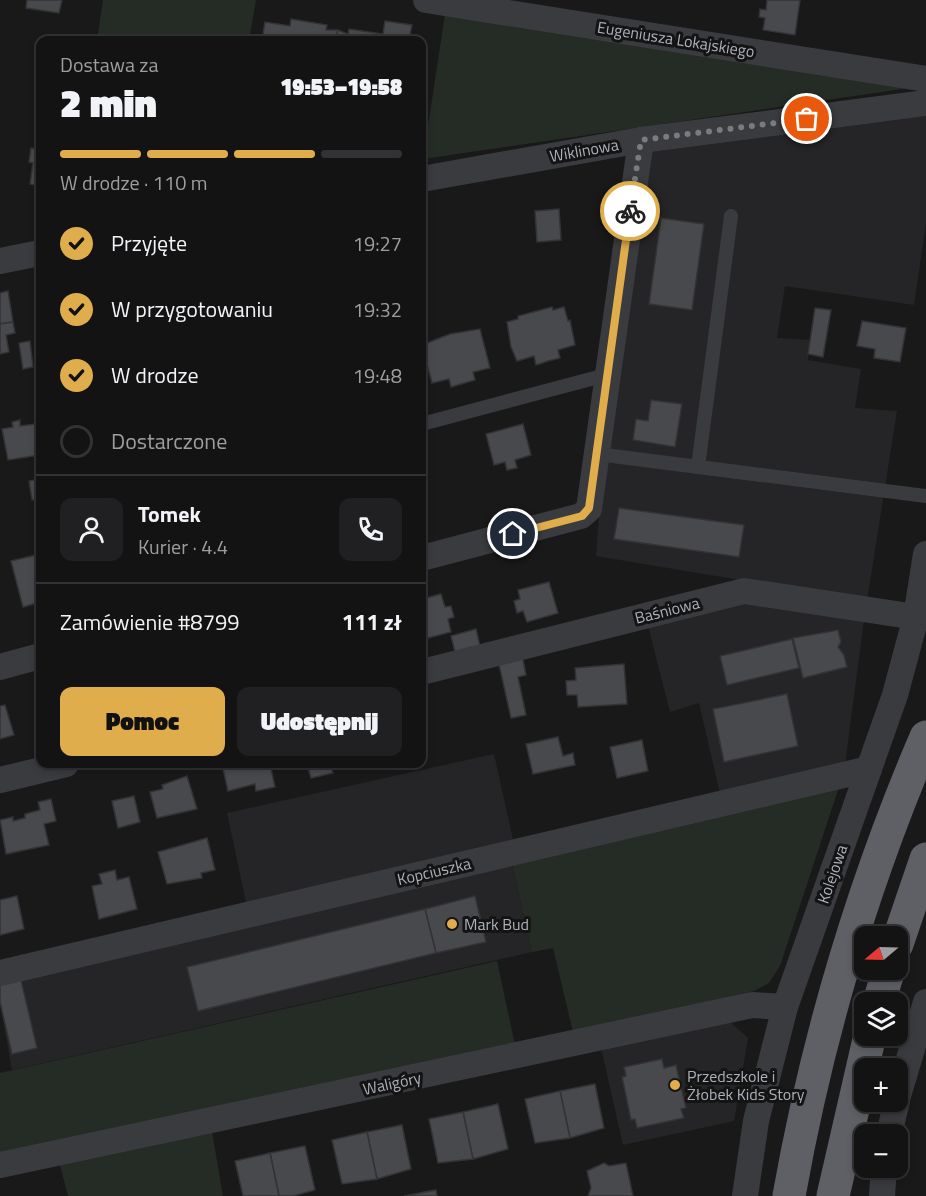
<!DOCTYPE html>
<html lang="pl">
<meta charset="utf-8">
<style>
body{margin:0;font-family:"Titillium Web",sans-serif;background:#202022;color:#f1f3f6;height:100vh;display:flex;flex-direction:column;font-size:22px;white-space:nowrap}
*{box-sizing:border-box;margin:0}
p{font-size:20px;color:#9d9ea0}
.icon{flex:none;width:33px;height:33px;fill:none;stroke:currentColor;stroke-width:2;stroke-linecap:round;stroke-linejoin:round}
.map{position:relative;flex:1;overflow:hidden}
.panel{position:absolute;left:36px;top:36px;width:390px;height:732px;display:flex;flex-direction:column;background:#131314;border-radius:12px;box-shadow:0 3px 9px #0003,0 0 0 2px #323234}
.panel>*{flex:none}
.needle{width:39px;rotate:251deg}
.fabs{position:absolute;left:854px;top:926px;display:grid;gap:12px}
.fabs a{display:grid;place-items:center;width:54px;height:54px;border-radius:12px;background:#131314;box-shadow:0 3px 9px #0003,0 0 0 2px #323234;font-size:30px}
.pin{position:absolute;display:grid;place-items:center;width:51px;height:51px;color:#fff;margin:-26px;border:3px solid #fff;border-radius:50%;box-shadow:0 2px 6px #0007}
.courier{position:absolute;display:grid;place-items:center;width:60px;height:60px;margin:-30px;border:4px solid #dfad4c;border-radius:50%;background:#fff;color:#222;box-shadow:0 2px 8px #0007}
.headline em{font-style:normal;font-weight:800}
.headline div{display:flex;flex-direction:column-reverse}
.headline{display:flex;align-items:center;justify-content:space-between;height:102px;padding:0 24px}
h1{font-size:39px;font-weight:800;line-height:45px}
.bar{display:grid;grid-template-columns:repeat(4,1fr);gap:9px 6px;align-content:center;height:72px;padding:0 24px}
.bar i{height:8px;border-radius:4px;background:#323234}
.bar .on{background:#dfad4c}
.bar p{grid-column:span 4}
.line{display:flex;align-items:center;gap:15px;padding:0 24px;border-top:2px solid #323234}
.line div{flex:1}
.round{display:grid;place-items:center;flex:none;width:63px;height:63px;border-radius:12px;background:#202022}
ol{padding:0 24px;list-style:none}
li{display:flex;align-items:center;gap:18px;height:66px}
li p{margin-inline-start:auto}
li .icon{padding:6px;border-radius:50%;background:#dfad4c;color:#111;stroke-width:4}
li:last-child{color:#9d9ea0}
li i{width:33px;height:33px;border:3px solid #323234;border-radius:50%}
.action{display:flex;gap:12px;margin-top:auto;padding:12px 24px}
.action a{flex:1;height:69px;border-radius:12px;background:#dfad4c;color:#111;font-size:24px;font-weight:800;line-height:69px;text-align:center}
.action a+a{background:#202022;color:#f1f3f6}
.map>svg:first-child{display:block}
.built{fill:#252527}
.green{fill:#252c26}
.building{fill:#48494d;stroke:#333336;stroke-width:1.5}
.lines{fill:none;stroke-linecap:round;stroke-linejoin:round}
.service{stroke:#3a3b3f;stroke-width:14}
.minor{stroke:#3a3b3f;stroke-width:26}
.trunk{stroke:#5e6066;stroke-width:33}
.done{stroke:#797b81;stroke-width:6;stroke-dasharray:0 10.8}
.route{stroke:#dfad4c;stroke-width:8}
.poi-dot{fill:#dfad4c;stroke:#141415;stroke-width:2}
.labels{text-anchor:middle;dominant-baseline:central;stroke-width:6;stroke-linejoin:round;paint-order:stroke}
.street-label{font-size:16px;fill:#acb0b9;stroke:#141415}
.poi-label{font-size:16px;fill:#acb0b9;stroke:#141415;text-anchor:start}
</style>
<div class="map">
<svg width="926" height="1196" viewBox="0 0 926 1196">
<rect width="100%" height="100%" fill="#19191a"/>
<g class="built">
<polygon points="926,116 926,224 914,305 785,286 777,338 810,340 808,360 861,369 855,408 897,411 867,601 596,556 599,517 649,150"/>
<polygon points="750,599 864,620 845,765 721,798 699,703 670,712 648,626"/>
<polygon points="494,754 514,844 246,902 227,813"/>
<polygon points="511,859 532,952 12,1070 0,1003 0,981"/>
<polygon points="730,1022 748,1038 734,1121 623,1145 601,1048"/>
</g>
<g class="green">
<polygon points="103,0 256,0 249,40 97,40"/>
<polygon points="445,14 909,88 423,159"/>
<polygon points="839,787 780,966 769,983 754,991 573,1032 553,948 532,952 511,859"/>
<polygon points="497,961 515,1045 0,1156 0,1073"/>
<polygon points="212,1132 223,1196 68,1196 60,1165"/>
</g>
<g class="building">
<polygon points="27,0 62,0 59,13 26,8"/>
<polygon points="767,0 800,0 795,35 763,30 765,18 759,17 760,9 766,10"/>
<polygon points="291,19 327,25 326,30 338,30 336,40 262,40 265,22 290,26"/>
<polygon points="385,21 412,25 409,40 336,40 338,30 348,34 349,29 383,34"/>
<polygon points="31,148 40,150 40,186 30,184 33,163 29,162"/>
<polygon points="559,209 561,240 537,242 535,211"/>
<polygon points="661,218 704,224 692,310 649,304"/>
<polygon points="8,291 13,322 0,324 0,293"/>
<polygon points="552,307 553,310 564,307 568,321 570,320 575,345 558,350 560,358 548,361 536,365 534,356 517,361 511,347 507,322 518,319 518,316"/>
<polygon points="815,308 831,310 823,357 808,354"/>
<polygon points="862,321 906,328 900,362 874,358 875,349 857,346"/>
<polygon points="13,322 15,333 6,335 9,352 0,354 0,324"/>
<polygon points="480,329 490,368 473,372 475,380 451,387 449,379 432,383 422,345 450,334"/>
<polygon points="30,341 33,367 23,369 19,343"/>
<polygon points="651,400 682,404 675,447 633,440 636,419 648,421"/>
<polygon points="20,420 20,426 35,424 40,455 8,460 2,429 13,427 12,422"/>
<polygon points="523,424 531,455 515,460 517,468 507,470 505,462 494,465 486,434"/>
<polygon points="40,479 40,499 32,500 29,481"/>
<polygon points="619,508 744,525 739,557 614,539"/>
<polygon points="40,554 40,597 36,598 37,603 23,607 11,561"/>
<polygon points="549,582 558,613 527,622 523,611 517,613 514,601 520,599 518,590"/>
<polygon points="441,594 445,607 451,606 454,617 448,619 451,632 424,639 422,599"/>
<polygon points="476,629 480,646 455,652 451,636"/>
<polygon points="838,630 841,642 838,647 844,655 847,667 803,678 793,638"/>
<polygon points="792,639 799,668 727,685 720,656"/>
<polygon points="522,655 526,675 518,677 526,715 511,718 498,660"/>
<polygon points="624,664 627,704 578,707 577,695 567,695 566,681 576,680 575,668"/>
<polygon points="787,694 798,746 724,762 713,709"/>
<polygon points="5,705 14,735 0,739 0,706"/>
<polygon points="558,737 563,756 573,753 575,765 533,774 526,744"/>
<polygon points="642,740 648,771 617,778 610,747"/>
<polygon points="222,764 270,764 275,787 256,791 255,784 228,791"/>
<polygon points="307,764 330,764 333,773 311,778"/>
<polygon points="187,776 197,809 157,818 150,792 163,789 162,785"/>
<polygon points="134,796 140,822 118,828 112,801"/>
<polygon points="51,799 56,821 44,824 49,845 6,854 0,820 13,817 13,821 25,818 25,814 40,810 38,802"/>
<polygon points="207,838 215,870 201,873 202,878 167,884 158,852"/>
<polygon points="115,870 117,880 129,877 137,909 99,919 92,886 102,884 99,874"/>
<polygon points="17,896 24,929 0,935 0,900"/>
<polygon points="475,896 486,942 436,953 425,909"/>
<polygon points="425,909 436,953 198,1011 187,967"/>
<polygon points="21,980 37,1048 12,1054 0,1002 0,985"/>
<polygon points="662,1059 664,1068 676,1065 686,1108 681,1109 684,1118 637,1128 635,1119 631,1120 622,1077 626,1076 624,1067"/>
<polygon points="595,1084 604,1128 570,1138 560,1091"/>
<polygon points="560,1091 570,1138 535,1143 525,1099"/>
<polygon points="498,1104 508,1149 473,1159 463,1112"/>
<polygon points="463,1112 473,1159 438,1163 429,1119"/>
<polygon points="402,1125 411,1169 377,1179 367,1132"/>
<polygon points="367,1132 377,1179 342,1184 332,1140"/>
<polygon points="305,1146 315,1190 293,1196 279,1196 270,1153"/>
<polygon points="270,1153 279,1196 243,1196 235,1161"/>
<polygon points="604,1163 609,1166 626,1163 633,1196 588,1196 591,1188 587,1171"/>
<polygon points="436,1190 437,1196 404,1196"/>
</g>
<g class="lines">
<g class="service">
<polyline points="422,424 606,375"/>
<polyline points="597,454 926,496"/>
<polyline points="698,467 731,216"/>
</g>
<g class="minor">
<polyline points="426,0 926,79"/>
<polyline points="422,179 641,140 926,103"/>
<polyline points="0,261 40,253"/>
<polyline points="422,558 581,516 589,509 641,140"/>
<polyline points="0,667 40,656"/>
<polyline points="422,672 744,591 916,617"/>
<polyline points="0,780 66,764"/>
<polyline points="0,973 869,769"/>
<polyline points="897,1099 926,1002"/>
<polyline points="889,1134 897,1101"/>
<polyline points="0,1165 752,1005 785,1007"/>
<polyline points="745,1196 756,1121 785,1007 895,695 916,617 926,554"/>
<polyline points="882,1196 884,1167"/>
</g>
<g class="trunk">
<polyline points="897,944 926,859"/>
<polyline points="879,1002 889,969"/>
<path d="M 789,1196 C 817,1038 863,884 926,737"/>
<polyline points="833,1196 870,1035"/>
</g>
</g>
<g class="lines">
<polyline class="done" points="630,211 641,140 807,119"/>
<polyline class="route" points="513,534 582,516 589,508 630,211"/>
</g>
<g class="poi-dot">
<circle cx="452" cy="924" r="6"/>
<circle cx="675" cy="1085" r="6"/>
</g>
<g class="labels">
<g class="street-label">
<text transform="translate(676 39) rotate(9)">Eugeniusza Lokajskiego</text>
<text transform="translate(584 150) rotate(-10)">Wiklinowa</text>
<text transform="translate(667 610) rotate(-14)">Baśniowa</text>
<text transform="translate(434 871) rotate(-13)">Kopciuszka</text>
<text transform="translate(832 874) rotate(-71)">Kolejowa</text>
<text transform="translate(392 1083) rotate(-12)">Waligóry</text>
</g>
<g class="poi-label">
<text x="464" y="924">Mark Bud</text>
<text x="687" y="1076">Przedszkole i<tspan x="687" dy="18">Żłobek Kids Story</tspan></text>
</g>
</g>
</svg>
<div class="fabs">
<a><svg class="needle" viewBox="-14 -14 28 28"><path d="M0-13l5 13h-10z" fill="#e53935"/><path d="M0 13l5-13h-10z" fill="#9d9ea0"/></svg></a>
<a><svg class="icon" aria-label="layers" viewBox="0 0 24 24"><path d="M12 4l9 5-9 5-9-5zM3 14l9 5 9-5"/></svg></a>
<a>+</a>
<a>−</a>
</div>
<div class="pin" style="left:807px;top:119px;background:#ea580c"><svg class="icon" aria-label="bag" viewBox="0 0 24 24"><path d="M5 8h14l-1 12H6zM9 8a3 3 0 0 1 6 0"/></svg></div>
<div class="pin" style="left:513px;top:534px;background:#1f2937"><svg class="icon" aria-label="home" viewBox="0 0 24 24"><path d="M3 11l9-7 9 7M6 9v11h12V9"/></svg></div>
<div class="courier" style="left:630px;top:211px"><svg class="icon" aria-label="bike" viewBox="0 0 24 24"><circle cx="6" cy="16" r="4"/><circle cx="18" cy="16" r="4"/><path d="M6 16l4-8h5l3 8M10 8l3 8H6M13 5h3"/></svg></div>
<section class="panel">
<div class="headline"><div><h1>2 min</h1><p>Dostawa za</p></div><em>19:53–19:58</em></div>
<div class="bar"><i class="on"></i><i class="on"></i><i class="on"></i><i></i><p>W drodze · 110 m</p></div>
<ol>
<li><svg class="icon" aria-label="check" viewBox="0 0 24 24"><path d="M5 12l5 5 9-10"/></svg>Przyjęte<p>19:27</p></li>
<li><svg class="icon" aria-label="check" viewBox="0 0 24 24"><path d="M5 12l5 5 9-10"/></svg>W przygotowaniu<p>19:32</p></li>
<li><svg class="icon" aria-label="check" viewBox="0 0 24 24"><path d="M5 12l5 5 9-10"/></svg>W drodze<p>19:48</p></li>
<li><i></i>Dostarczone</li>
</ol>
<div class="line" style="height:108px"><a class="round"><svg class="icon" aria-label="person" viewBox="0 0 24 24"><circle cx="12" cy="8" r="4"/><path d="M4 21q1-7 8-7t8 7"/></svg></a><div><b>Tomek</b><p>Kurier · 4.4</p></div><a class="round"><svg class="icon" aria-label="phone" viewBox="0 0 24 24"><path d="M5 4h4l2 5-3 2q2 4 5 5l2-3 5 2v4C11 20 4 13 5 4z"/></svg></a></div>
<div class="line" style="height:78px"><div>Zamówienie #8799</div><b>111 zł</b></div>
<div class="action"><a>Pomoc</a><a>Udostępnij</a></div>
</section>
</div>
